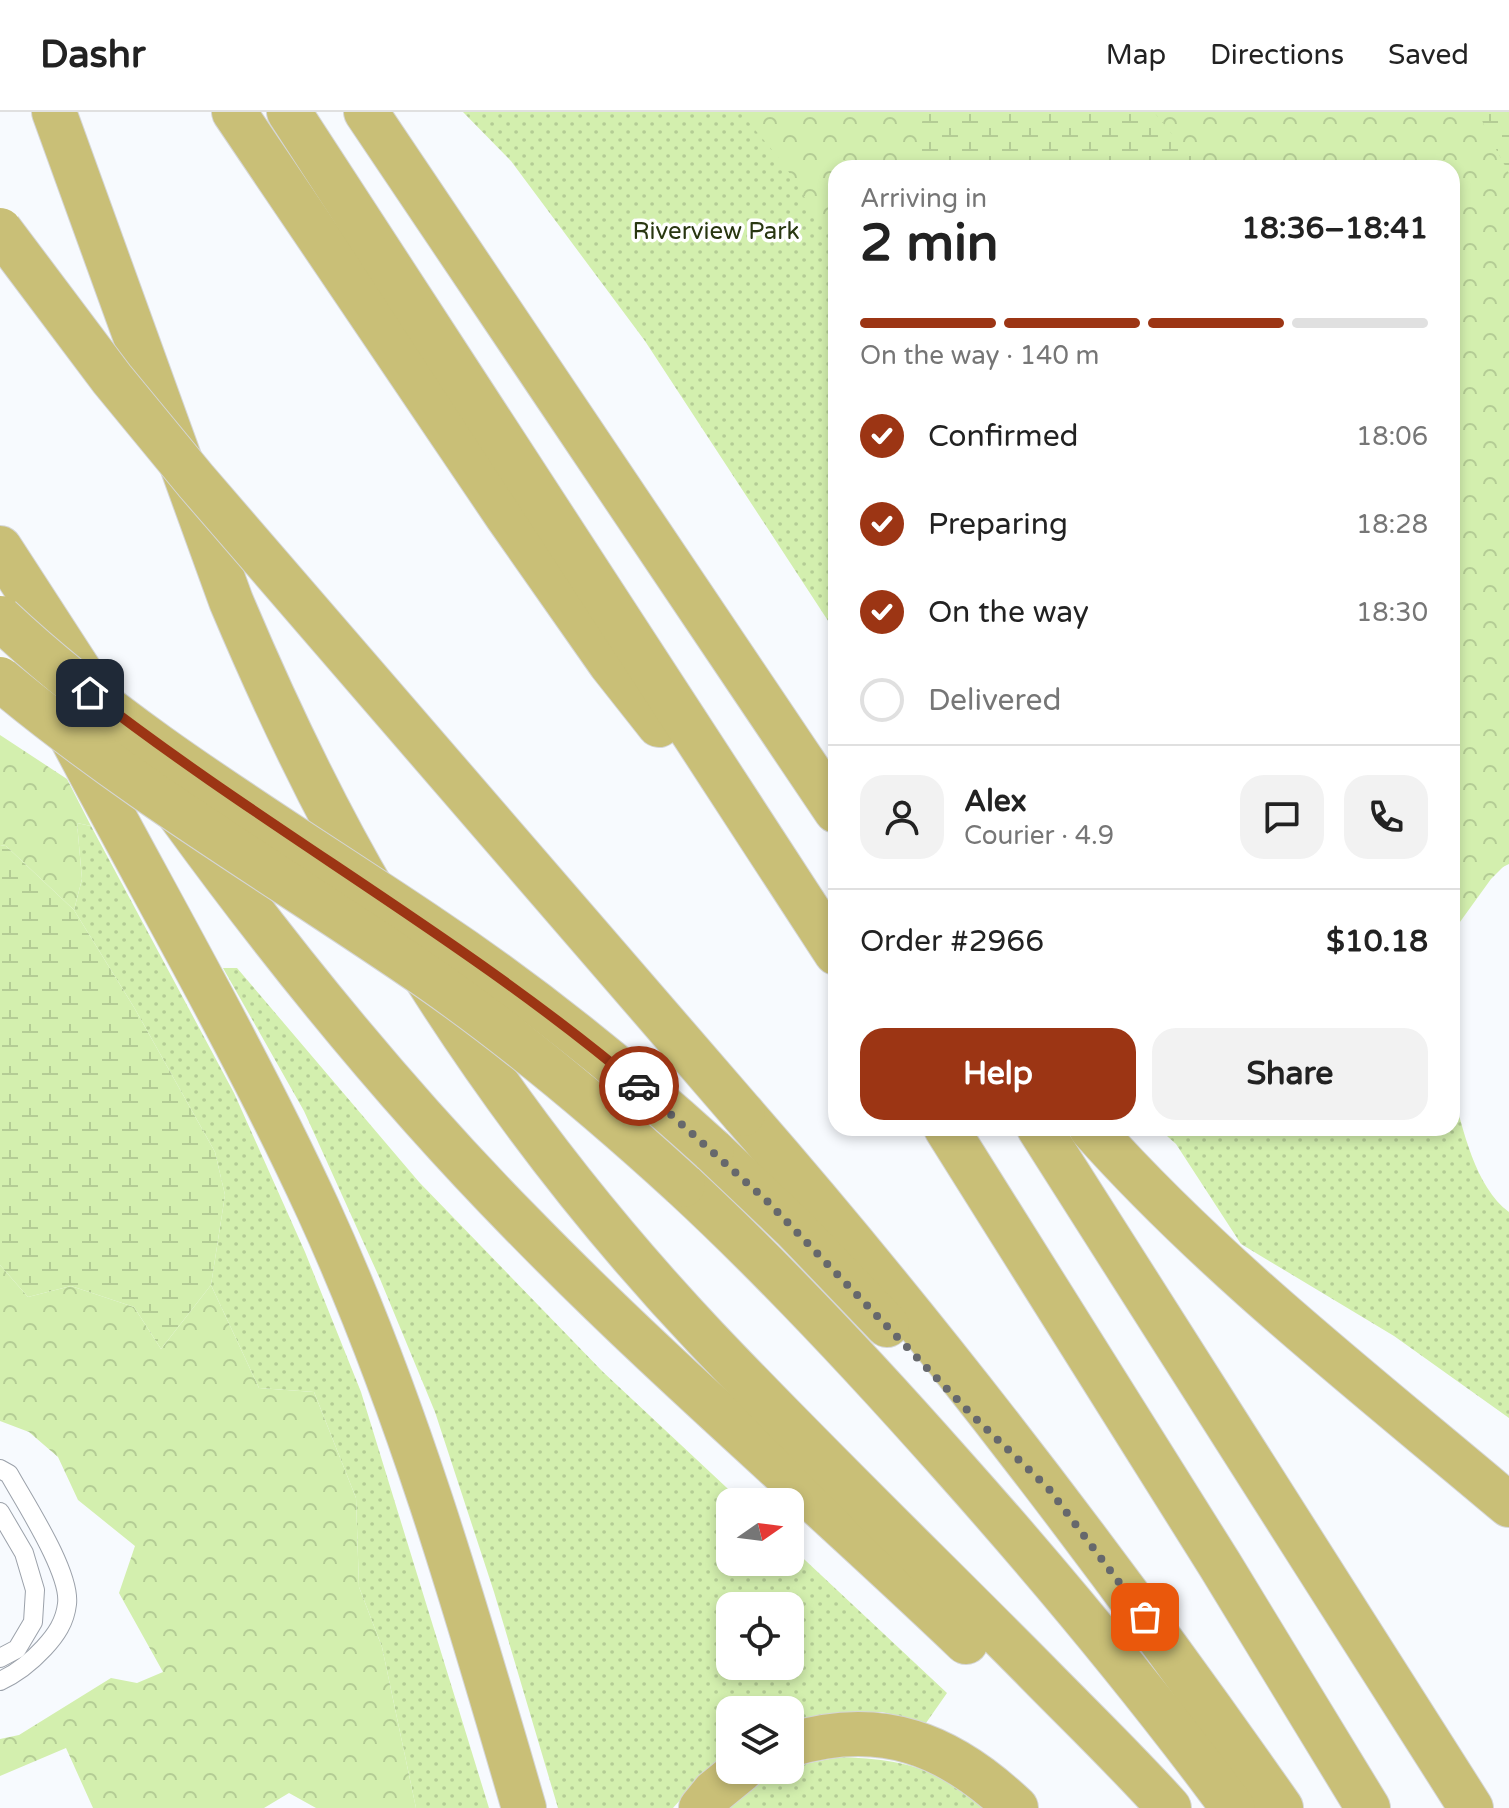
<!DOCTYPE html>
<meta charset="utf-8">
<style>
body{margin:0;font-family:"Varela Round",sans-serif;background:#f2f2f2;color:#222;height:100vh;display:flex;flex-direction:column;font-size:30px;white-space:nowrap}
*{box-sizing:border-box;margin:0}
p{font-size:26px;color:#767676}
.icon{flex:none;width:44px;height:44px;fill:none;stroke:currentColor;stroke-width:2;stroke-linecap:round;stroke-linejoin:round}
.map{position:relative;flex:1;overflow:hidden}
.drawer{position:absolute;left:828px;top:48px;width:632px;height:976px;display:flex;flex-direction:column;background:#fff;border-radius:24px;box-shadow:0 4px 12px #0003}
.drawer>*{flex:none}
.needle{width:52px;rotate:76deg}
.controls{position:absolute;left:716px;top:1376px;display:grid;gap:16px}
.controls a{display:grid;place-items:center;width:88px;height:88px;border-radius:16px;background:#fff;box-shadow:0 4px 12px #0003;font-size:40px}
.pin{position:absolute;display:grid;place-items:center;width:68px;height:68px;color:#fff;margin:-34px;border-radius:16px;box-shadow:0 4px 12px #0006}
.courier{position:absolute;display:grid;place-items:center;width:80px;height:80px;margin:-40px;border:6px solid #9c3514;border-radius:50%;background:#fff;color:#222;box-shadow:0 2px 10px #0007}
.summary em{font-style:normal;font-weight:700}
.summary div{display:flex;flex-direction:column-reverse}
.summary{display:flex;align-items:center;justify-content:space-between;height:136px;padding:0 32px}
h1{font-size:52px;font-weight:700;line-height:60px}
.bar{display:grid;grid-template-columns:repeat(4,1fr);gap:12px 8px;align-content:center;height:96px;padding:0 32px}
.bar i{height:10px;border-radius:6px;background:#e0e0e0}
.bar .active{background:#9c3514}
.bar p{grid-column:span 4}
.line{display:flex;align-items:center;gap:20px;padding:0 32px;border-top:2px solid #e0e0e0}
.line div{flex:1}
.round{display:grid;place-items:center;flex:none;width:84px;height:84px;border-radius:24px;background:#f2f2f2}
ol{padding:0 32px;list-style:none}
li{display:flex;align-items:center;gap:24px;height:88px}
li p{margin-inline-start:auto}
li .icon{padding:8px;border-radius:50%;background:#9c3514;color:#fff;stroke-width:4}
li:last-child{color:#767676}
li i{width:44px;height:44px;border:4px solid #e0e0e0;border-radius:50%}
.primary-button{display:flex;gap:16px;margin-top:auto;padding:16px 32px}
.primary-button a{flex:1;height:92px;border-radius:24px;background:#9c3514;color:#fff;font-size:32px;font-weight:700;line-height:92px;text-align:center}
.primary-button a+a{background:#f2f2f2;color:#222}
header{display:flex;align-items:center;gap:48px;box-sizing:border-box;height:112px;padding:0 40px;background:#fff;border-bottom:2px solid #e0e0e0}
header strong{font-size:38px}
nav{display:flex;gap:44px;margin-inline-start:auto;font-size:28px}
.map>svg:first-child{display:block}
.green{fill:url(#green-dots);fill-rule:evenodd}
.forest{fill:url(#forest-crowns)}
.wetland{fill:url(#wetland-marsh)}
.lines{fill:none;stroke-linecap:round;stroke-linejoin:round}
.service-casing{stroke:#9ba1aa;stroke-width:20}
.motorway-casing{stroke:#d5d6d6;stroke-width:46}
.service{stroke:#fff;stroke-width:18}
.motorway{stroke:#c9bf77;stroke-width:44}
.motorway-bridge-casing{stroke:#d5d6d6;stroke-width:46;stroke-linecap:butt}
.motorway-bridge{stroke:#c9bf77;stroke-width:44}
.done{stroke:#66686c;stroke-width:8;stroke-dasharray:0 14.4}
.route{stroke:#9c3514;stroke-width:10}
.labels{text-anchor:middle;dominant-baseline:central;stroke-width:7;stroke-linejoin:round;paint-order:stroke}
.park-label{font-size:24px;fill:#283610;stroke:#fff}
</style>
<header>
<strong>Dashr</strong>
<nav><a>Map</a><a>Directions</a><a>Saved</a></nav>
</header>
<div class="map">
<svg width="1509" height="1696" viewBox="0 0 1509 1696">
<defs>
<pattern id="green-dots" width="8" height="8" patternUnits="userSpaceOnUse" patternTransform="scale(2)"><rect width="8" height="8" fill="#d3efae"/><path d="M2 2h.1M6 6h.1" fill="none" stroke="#b4cc95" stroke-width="1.8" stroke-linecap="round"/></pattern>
<pattern id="forest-crowns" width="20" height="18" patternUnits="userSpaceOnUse" patternTransform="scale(2)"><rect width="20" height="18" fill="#d3efae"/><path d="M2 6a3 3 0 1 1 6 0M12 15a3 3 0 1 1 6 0" fill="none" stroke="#b4cc95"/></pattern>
<pattern id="wetland-marsh" width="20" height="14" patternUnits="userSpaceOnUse" patternTransform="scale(2)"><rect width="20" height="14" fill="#d3efae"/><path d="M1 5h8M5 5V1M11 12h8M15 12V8" fill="none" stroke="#b4cc95"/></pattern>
</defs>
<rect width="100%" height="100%" fill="#f7fafe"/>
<g class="green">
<polygon points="463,0 1509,0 1509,752 1452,780 1452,56 836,56 836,521 645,229 511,49"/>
<polygon points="77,711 91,714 234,981 305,1140 361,1280 489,1696 416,1696 382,1535 359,1475 356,1386 314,1280 259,1276 211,1173 225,1083 215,1040 135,897 74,798 82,767"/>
<path d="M 223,856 L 237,856 L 419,1070 L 603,1260 L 742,1390 L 730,1390 L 730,1450 L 790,1450 L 790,1434 L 947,1581 L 926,1611 L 882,1600 L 845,1600 L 790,1610 L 790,1598 L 730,1598 L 730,1641 L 705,1660 L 673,1696 L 558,1696 L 494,1480 L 435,1300 L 380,1167 L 304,999 ZM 730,1494 L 790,1494 L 790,1554 L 730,1554 Z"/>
<path d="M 1452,977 C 1463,1017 1475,1075 1509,1100 L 1509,1306 L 1394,1224 L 1241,1132 L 1176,1032 L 1158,1016 L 1452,1016 Z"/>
<path d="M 842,1645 C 910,1648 931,1656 986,1696 L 730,1696 C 764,1661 796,1652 842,1645 Z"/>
</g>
<g class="forest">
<polygon points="740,0 925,0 920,17 918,56 836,56 836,128 819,108 783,51"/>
<polygon points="1154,0 1479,0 1486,19 1509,61 1509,749 1491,767 1452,821 1452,56 1205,56 1184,37"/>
<polygon points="0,623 67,667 91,714 77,711 82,767 74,798 6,734 0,733"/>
<polygon points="0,1153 28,1185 71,1174 134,1195 161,1237 211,1173 259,1276 314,1280 356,1386 359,1475 382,1535 416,1696 316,1696 289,1681 264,1696 93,1696 66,1636 0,1664 0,1627 19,1623 111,1566 137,1571 163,1560 119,1481 135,1434 78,1388 58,1345 29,1320 0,1309"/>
</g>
<g class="wetland">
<polygon points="925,0 1154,0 1184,37 1205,56 918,56 920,17"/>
<polygon points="1479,0 1509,0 1509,61 1486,19"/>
<polygon points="0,733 6,734 74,798 135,897 215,1040 225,1083 211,1173 161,1237 134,1195 71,1174 28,1185 0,1153"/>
</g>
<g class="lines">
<defs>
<g id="service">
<path d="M 0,1357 L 9,1362 C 25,1391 71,1461 67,1492 C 65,1510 56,1523 44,1536 C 31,1550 18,1561 0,1569"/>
<polyline points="0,1400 24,1441 35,1478 33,1510 17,1537 0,1546"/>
</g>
<g id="motorway">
<path d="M 54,0 L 231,489 C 274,591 322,693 378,788"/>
<polyline points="234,0 507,404 610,551 659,613"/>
<polyline points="289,0 836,841"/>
<polyline points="366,0 836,699"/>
<polyline points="0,436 92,578"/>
<path d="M 66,615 C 150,775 242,932 318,1097 C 406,1289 465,1493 524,1696"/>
<path d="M 180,703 C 284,846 397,985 521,1111 C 663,1257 819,1389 966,1530"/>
<path d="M 425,864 C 506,992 602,1116 706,1226 C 813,1339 925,1447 1034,1557 C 1079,1603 1126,1648 1169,1696"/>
<path d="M 743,1002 C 936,1223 1113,1456 1281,1696"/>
<polyline points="946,1016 1220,1453 1368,1696"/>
<polyline points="1039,1016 1471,1696"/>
<path d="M 1091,1016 C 1216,1156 1366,1272 1509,1393"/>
<polyline points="712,1038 794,1116 887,1213"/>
<path d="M 683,1073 C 778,1161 866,1256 952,1353 C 1051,1464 1145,1577 1233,1696"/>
<path d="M 790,1633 C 881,1605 949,1632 1016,1696"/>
<polyline points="701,1696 714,1680 741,1658"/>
</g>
</defs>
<use href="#service" class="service-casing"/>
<use href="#motorway" class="motorway-casing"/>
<use href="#service" class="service"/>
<use href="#motorway" class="motorway"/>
<defs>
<g id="motorway-bridge">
<polyline points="0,118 112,267 196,369 743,1002"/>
<path d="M 0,506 C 127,626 287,719 432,817 C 531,883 624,958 712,1038"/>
<path d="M 0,567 C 135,680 284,766 429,866 C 518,928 602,999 683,1073"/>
</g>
</defs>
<use href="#motorway-bridge" class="motorway-bridge-casing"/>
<use href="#motorway-bridge" class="motorway-bridge"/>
</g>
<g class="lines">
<polyline class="done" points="639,974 767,1089 971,1302 1049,1377 1145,1505"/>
<path class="route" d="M 90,581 C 268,719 467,828 639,974"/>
</g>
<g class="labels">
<g class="park-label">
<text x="716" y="119">Riverview Park</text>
</g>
</g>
</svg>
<div class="controls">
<a><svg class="needle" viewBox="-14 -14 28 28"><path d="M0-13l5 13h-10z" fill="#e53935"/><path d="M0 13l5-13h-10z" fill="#767676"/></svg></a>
<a><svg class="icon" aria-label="locate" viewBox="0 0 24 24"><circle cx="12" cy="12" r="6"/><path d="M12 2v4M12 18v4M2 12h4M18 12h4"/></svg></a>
<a><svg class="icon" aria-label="layers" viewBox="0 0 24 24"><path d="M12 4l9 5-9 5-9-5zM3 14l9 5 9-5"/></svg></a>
</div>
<div class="pin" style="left:1145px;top:1505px;background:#ea580c"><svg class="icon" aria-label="bag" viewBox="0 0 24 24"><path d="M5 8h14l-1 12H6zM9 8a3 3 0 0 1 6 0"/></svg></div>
<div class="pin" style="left:90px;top:581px;background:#1f2937"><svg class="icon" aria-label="home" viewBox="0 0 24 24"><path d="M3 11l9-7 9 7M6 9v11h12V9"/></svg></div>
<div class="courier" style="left:639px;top:974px"><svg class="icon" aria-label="car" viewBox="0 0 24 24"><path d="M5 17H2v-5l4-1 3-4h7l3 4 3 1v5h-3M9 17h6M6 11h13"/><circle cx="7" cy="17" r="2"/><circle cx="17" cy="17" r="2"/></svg></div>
<section class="drawer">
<div class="summary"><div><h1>2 min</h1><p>Arriving in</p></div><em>18:36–18:41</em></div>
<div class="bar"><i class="active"></i><i class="active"></i><i class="active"></i><i></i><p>On the way · 140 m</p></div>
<ol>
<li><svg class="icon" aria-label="check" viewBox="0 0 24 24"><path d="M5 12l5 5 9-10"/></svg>Confirmed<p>18:06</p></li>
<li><svg class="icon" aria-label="check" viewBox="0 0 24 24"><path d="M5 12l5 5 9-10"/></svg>Preparing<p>18:28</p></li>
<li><svg class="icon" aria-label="check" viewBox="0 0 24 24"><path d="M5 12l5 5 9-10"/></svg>On the way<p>18:30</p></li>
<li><i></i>Delivered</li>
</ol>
<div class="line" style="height:144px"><a class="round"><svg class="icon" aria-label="person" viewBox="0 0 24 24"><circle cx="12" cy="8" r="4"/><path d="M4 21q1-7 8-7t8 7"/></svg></a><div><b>Alex</b><p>Courier · 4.9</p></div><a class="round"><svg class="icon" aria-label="chat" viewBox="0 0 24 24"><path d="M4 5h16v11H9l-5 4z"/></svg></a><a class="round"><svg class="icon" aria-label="phone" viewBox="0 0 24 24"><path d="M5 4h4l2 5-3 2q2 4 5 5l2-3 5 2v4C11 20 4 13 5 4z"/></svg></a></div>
<div class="line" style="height:104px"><div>Order #2966</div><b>$10.18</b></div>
<div class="primary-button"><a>Help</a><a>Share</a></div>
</section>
</div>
